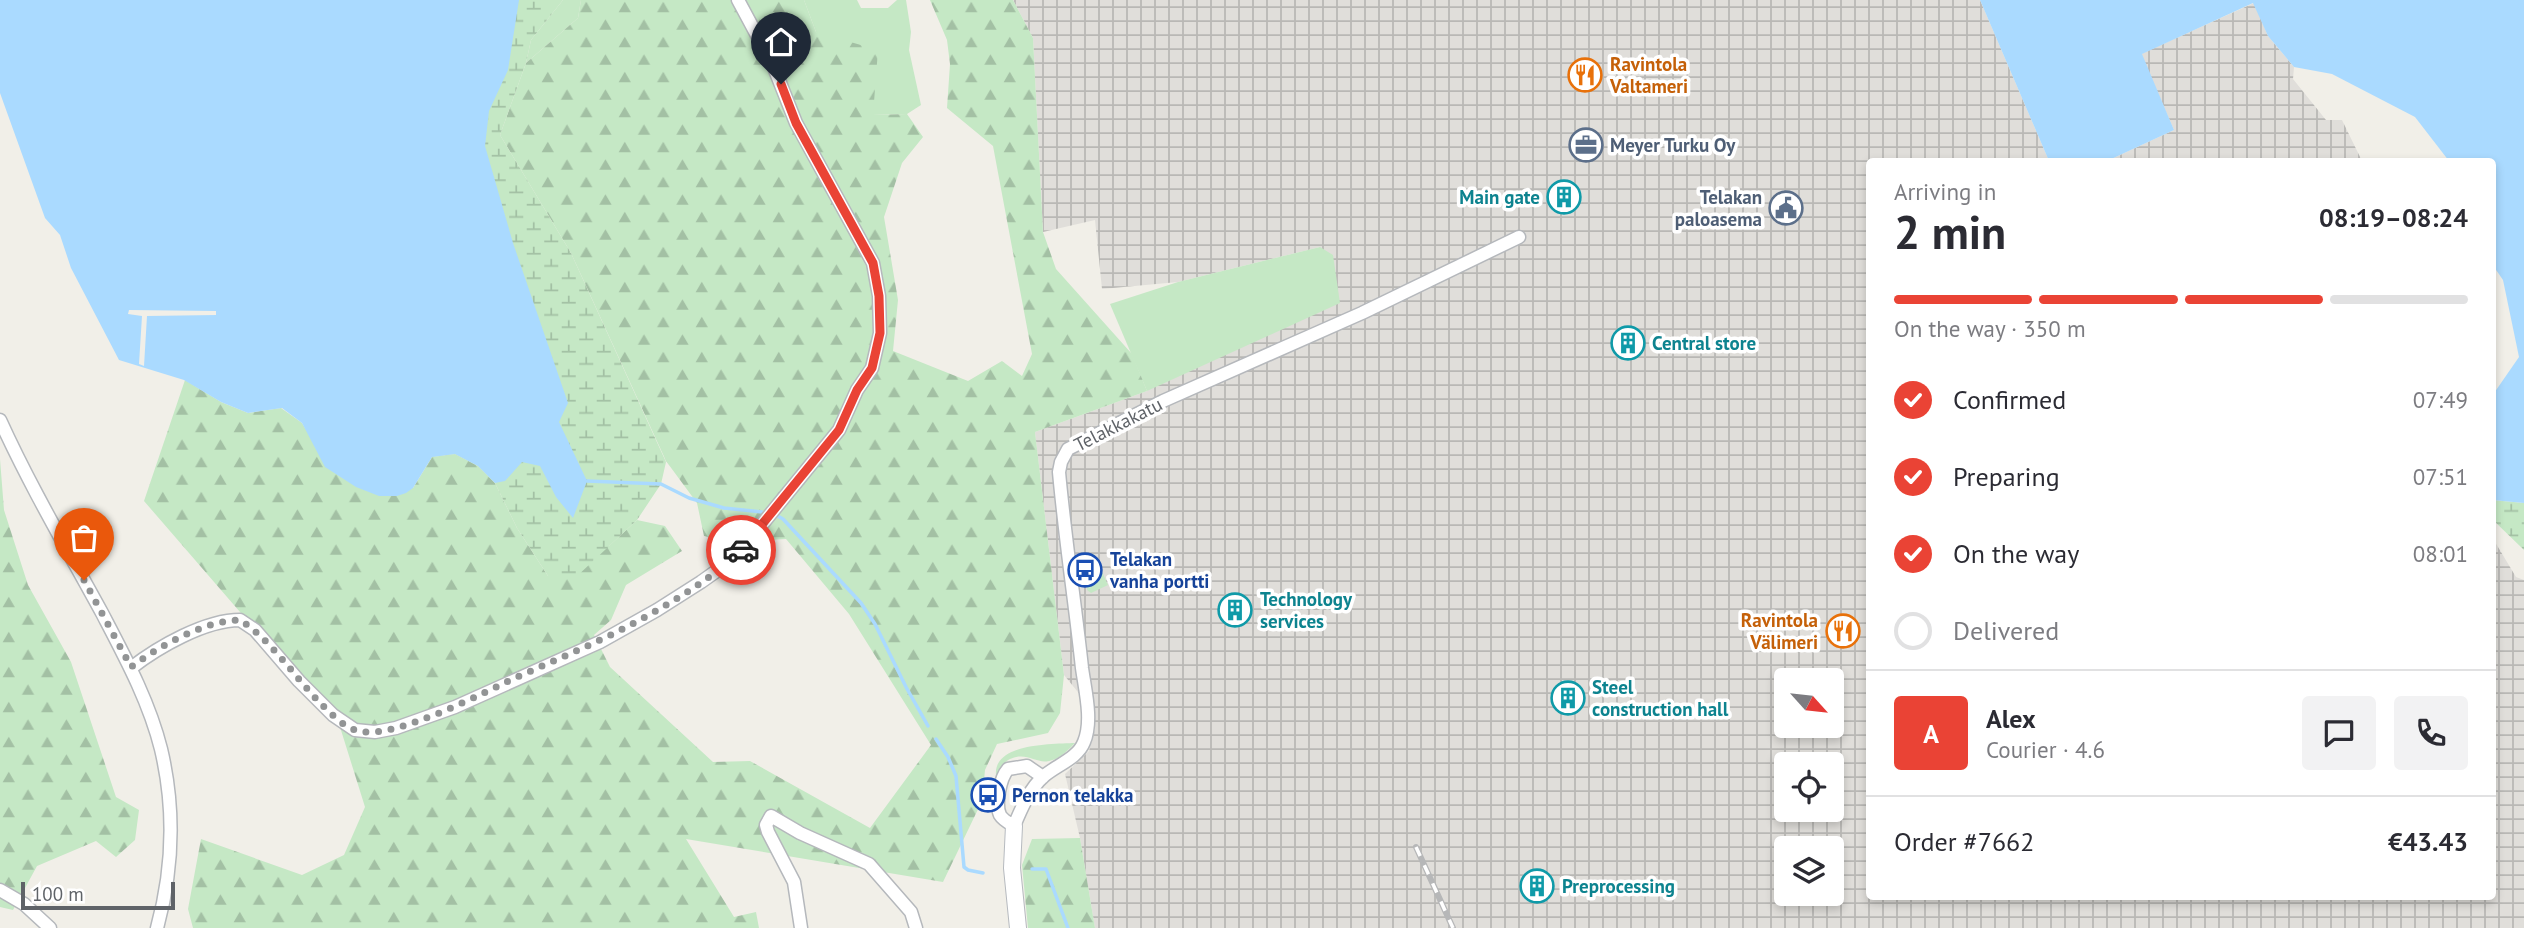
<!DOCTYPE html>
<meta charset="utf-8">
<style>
body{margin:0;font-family:"PT Sans",sans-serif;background:#f2f2f3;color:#2b2b33;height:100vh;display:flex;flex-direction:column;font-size:26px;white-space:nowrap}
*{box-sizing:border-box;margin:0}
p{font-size:23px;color:#7c7c81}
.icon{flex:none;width:38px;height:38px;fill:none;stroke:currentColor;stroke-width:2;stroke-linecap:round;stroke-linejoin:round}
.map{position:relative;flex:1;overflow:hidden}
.sheet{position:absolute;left:1866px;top:158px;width:630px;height:742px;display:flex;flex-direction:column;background:#fff;border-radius:7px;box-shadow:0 4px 10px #0003}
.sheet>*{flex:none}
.needle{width:46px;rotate:117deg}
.tools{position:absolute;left:1774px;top:668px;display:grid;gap:14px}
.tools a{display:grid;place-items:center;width:70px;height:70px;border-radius:7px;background:#fff;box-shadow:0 4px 10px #0003;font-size:35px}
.scale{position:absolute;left:21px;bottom:18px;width:154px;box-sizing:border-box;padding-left:7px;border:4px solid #5f6368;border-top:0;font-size:19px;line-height:24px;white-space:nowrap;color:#5f6368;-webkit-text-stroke:5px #fff;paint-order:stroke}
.pin{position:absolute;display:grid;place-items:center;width:60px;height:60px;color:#fff;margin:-72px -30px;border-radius:50% 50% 50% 0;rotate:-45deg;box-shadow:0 0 7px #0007}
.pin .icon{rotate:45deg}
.courier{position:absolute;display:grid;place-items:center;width:70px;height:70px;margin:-35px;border:5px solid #ea4335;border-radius:50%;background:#fff;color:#222;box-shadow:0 2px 9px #0007}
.summary em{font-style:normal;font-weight:800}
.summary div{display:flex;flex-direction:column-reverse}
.summary{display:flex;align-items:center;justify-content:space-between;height:119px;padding:0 28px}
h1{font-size:46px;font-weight:800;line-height:52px}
.bar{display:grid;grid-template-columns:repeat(4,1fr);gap:10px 7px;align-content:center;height:84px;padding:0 28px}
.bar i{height:9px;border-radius:5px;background:#e1e1e2}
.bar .active{background:#ea4335}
.bar p{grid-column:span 4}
.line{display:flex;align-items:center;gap:18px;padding:0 28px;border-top:2px solid #e1e1e2}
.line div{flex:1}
.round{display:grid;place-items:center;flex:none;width:74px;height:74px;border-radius:7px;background:#f2f2f3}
ol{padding:0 28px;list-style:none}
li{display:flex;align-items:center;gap:21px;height:77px}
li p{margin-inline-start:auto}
li .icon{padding:7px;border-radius:50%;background:#ea4335;color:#fff;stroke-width:4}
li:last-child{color:#7c7c81}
li i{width:38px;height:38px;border:4px solid #e1e1e2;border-radius:50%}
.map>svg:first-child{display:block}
.industrial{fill:url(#industrial-grid);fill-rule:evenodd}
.green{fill:#c5e8c5}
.forest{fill:url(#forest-firs)}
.wetland{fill:url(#wetland-marsh)}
.water{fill:#aadaff}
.pier{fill:#f1efe8}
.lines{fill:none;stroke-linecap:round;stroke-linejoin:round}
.stream{stroke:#aadaff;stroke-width:3.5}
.street-casing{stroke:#b5b8bc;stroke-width:15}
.secondary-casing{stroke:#b6babf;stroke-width:18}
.street{stroke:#fff;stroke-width:12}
.secondary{stroke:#fff;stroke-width:16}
.rail-casing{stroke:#b6b7b8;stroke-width:6}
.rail{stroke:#fff;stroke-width:3.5;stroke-dasharray:10;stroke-linecap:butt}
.done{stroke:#929495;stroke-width:7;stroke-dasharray:0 12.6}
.route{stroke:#ea4335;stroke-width:9}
.labels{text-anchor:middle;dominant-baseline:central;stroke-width:7;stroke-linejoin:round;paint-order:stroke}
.food-label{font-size:19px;font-weight:bold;fill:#c56008;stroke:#fff;text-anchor:start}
.service-label{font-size:19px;font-weight:bold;fill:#4e5e75;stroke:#fff;text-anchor:start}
.culture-label{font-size:19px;font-weight:bold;fill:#0d838f;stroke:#fff;text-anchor:start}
.street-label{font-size:19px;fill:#5f6368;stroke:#fff}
.transit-label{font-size:19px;font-weight:bold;fill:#164399;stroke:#fff;text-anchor:start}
</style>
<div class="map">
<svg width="2524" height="928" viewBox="0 0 2524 928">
<defs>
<pattern id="industrial-grid" width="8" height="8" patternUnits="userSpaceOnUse" patternTransform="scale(1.75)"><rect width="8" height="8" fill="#e0deda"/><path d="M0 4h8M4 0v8" fill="none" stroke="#b9b8b5"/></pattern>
<pattern id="forest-firs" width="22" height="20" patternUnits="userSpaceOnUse" patternTransform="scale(1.75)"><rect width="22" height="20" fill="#c5e8c5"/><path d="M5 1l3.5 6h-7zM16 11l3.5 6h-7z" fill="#a3c0a4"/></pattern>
<pattern id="wetland-marsh" width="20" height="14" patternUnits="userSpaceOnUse" patternTransform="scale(1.75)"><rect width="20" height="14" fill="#c5e8c5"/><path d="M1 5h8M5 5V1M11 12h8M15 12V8" fill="none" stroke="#a3c0a4"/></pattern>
</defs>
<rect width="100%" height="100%" fill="#f1efe8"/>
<g class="industrial">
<path d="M 1013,0 L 1980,0 L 2049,161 L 1869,161 L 1869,896 L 2492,896 L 2492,537 L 2516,577 L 2524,580 L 2524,928 L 1095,928 L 1080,838 L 1065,774 L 1089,751 L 1095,729 L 1095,713 L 1064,675 L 1035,432 L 1147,391 L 1320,247 L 1178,282 L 1102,289 L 1095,220 L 1043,232 L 1033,38 ZM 1787,681 L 1832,681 L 1832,726 L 1787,726 ZM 1787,765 L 1832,765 L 1832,810 L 1787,810 ZM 1787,849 L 1832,849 L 1832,894 L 1787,894 Z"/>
<polygon points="2254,3 2268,36 2294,67 2293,79 2326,120 2342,120 2362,161 2107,161 2174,130 2141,54"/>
</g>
<g class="green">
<polygon points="563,0 581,0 578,18 526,63 531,40"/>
<polygon points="804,0 857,0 861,8 888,8 897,0 906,0 911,32 909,50 921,105 907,114 873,115 816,32"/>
<polygon points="1320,247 1333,255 1340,303 1147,391 1110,304 1178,282"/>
<polygon points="1094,554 1108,585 1091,593 1087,590 1084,556"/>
<path d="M 1075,743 C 1041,780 1035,748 1010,759 C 1003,762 1000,770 996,775 C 993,743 1053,744 1075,743 Z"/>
</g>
<g class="forest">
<polygon points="581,0 804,0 816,32 878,50 873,115 907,114 923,137 902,163 884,217 898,300 893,351 968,381 1002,361 1022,376 1032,354 993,146 947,108 950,64 947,40 930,0 1013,0 1033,38 1043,232 1056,269 1132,354 1147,391 1035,432 1064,675 1060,713 1048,733 997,744 985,770 982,801 943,882 686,839 734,917 756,912 759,928 193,928 188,909 201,839 302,875 344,855 365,807 335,711 240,612 144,501 185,380 221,402 248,413 281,408 302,423 310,436 413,488 432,457 455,454 478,466 495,483 517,528 548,576 609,546 637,520 665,526 682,551 626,585 611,620 594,635 610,667 713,762 750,761 870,828 931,745 849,614 786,539 730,542 704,536 697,503 666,461 571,253 500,135 526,63 578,18"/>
<polygon points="0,459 4,510 28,585 71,662 116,797 139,810 135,840 116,857 96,841 37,866 13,910 0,907"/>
<polygon points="1080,838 1095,928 1028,928 1022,865 1032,839"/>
</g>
<g class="wetland">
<polygon points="372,0 563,0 531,40 526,63 500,135 571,253 666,462 661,484 637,520 575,578 548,576 517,528 495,483 478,466 455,454 432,457 423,470"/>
<polygon points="2492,500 2524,503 2524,550 2492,519"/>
</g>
<g class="water">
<polygon points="0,0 519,0 508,70 489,111 485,146 513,243 568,403 559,422 587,481 573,518 556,497 540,466 522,462 505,481 495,483 478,466 455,454 432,457 413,488 406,493 397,496 379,496 356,487 325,467 302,423 282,408 248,413 221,402 184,380 119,360 71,268 60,235 45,218 0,93"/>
<polygon points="1980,0 2524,0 2524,503 2492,500 2492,396 2519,357 2503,280 2492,264 2492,161 2449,161 2415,117 2332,74 2294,67 2268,36 2253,3 2142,54 2174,130 2107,161 2049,161"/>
</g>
<polygon class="pier" points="129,310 216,311 216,315 147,316 144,366 139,364 142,316 128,314"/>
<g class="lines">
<g class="stream">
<polyline points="587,481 661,484 689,498 724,508 762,512"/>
<polyline points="776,515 783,519 861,603 875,624 906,687 928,726"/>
<polyline points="936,739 948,757 956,776 964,867 968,870 983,873"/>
<polyline points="1032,869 1046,869 1068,928"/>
</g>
<defs>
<g id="street">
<path d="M 0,420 C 30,486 67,549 102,613 C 125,657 149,701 161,749 C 175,808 173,870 157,928"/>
<path d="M 131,668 C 158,647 205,620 240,620 L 255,630 L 299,681 L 333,715 L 355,730 L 375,732 L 396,728 L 455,707 L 600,642 L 657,610 L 701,582 L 725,565 L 746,544 L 839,430 L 857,390 L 872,368 L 880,333 L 879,296 L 873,263 L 796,123 L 773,65 L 738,0"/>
<path d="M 1043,777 L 1027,766 L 1008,769 C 1000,778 995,804 1000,815 C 1003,820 1009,823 1014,826 C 1021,809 1030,788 1044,776 C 1057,765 1078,758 1084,742 C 1093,721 1085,690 1082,668 C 1075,603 1065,538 1059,472 L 1061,462 L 1068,449 L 1163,401 L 1362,313 L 1519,237"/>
<polyline points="0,890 24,904 50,928"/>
<polyline points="801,928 794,882 768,832 766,825 771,816 800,833 869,864 911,912 916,928"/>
</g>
<polyline id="secondary" points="1014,826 1012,868 1018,928"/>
</defs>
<use href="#street" class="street-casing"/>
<use href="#secondary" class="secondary-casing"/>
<use href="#street" class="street"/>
<use href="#secondary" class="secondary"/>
<defs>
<polyline id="rail" points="1416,847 1453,928"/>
</defs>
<use href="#rail" class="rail-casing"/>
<use href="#rail" class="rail"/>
</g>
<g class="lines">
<path class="done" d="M 84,580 L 131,667 C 158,647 205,620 240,620 C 272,641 294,676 321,704 C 331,713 342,726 355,730 C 389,743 482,693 515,678 C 562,657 609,638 654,612 C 685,594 716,575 741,550"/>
<polyline class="route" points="741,550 839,430 857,390 872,368 880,333 879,296 873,263 796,123 781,84"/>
</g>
<defs>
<symbol id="restaurant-ring" viewBox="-11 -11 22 22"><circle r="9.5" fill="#fff" stroke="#e8710a" stroke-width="1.5"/><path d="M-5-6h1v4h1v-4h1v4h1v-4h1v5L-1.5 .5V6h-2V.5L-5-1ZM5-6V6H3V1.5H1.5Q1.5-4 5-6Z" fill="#e8710a"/></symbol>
<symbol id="office-ring" viewBox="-11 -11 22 22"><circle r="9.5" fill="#fff" stroke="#5c6f8a" stroke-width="1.5"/><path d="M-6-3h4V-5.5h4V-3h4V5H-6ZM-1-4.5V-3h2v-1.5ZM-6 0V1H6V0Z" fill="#5c6f8a"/></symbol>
<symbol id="building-ring" viewBox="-11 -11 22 22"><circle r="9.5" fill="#fff" stroke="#0f9aa8" stroke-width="1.5"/><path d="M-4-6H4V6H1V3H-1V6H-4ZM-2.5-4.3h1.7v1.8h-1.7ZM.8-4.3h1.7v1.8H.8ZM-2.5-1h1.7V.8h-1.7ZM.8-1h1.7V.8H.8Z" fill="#0f9aa8"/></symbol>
<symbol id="civic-ring" viewBox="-11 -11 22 22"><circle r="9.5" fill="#fff" stroke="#5c6f8a" stroke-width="1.5"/><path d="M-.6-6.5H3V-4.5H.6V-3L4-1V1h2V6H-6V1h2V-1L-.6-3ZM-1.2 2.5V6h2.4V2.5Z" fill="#5c6f8a"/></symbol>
<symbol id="bus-ring" viewBox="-11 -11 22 22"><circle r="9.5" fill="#fff" stroke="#1a4fb4" stroke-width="1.5"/><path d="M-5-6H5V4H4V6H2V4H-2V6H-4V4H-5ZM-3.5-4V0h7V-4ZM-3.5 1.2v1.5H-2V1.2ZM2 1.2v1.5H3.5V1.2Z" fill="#1a4fb4"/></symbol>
</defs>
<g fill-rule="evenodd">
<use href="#restaurant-ring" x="1566" y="56" width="38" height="38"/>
<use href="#office-ring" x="1567" y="126" width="38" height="38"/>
<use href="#building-ring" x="1545" y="178" width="38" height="38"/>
<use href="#civic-ring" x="1767" y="189" width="38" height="38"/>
<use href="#building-ring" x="1609" y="324" width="38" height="38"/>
<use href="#bus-ring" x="1066" y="551" width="38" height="38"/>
<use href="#building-ring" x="1216" y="591" width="38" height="38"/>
<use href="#restaurant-ring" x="1824" y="612" width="38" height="38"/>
<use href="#building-ring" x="1549" y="679" width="38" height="38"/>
<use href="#bus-ring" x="969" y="776" width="38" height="38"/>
<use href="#building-ring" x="1518" y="867" width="38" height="38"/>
</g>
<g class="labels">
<g class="food-label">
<text x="1610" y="64">Ravintola<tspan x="1610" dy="22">Valtameri</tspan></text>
<text x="1818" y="620" text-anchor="end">Ravintola<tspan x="1818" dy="22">Välimeri</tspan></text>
</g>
<g class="service-label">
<text x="1610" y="145">Meyer Turku Oy</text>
<text x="1762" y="197" text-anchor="end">Telakan<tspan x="1762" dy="22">paloasema</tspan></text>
</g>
<g class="culture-label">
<text x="1540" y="197" text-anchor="end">Main gate</text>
<text x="1652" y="343">Central store</text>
<text x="1260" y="599">Technology<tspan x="1260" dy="22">services</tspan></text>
<text x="1592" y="687">Steel<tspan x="1592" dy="22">construction hall</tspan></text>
<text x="1562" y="886">Preprocessing</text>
</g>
<g class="street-label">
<text transform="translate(1118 424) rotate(-27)">Telakkakatu</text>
</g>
<g class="transit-label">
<text x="1110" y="559">Telakan<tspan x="1110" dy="22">vanha portti</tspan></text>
<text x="1012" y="795">Pernon telakka</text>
</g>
</g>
</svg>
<div class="tools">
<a><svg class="needle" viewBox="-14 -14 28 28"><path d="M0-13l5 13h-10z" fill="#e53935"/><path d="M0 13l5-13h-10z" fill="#7c7c81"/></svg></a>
<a><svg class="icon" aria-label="locate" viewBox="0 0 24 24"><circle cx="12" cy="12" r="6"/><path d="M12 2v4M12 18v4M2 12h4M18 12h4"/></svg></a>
<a><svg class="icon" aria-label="layers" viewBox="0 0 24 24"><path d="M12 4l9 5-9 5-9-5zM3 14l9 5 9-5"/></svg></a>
</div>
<div class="scale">100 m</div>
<div class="pin" style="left:84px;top:580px;background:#ea580c"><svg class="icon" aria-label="bag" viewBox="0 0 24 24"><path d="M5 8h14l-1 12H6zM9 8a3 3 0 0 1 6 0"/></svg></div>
<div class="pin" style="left:781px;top:84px;background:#1f2937"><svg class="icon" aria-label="home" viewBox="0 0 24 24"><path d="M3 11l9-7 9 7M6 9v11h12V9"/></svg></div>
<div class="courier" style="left:741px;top:550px"><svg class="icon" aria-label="car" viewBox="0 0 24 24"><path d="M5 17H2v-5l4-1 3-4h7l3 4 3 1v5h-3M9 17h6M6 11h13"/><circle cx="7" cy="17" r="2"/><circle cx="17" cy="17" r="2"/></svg></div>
<section class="sheet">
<div class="summary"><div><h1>2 min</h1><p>Arriving in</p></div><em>08:19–08:24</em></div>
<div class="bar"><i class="active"></i><i class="active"></i><i class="active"></i><i></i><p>On the way · 350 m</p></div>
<ol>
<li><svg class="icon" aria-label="check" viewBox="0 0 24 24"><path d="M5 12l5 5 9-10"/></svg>Confirmed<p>07:49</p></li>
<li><svg class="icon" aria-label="check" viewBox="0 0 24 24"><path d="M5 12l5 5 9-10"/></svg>Preparing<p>07:51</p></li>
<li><svg class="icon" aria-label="check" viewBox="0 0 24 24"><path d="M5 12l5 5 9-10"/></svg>On the way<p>08:01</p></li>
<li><i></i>Delivered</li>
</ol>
<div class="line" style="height:126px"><b class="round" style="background:#ea4335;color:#fff">A</b><div><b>Alex</b><p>Courier · 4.6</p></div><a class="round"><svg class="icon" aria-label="chat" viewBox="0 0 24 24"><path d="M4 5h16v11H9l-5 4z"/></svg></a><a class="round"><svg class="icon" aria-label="phone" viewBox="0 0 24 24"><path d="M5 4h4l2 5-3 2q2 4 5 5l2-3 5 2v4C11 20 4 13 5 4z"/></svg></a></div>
<div class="line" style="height:91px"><div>Order #7662</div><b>€43.43</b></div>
</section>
</div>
